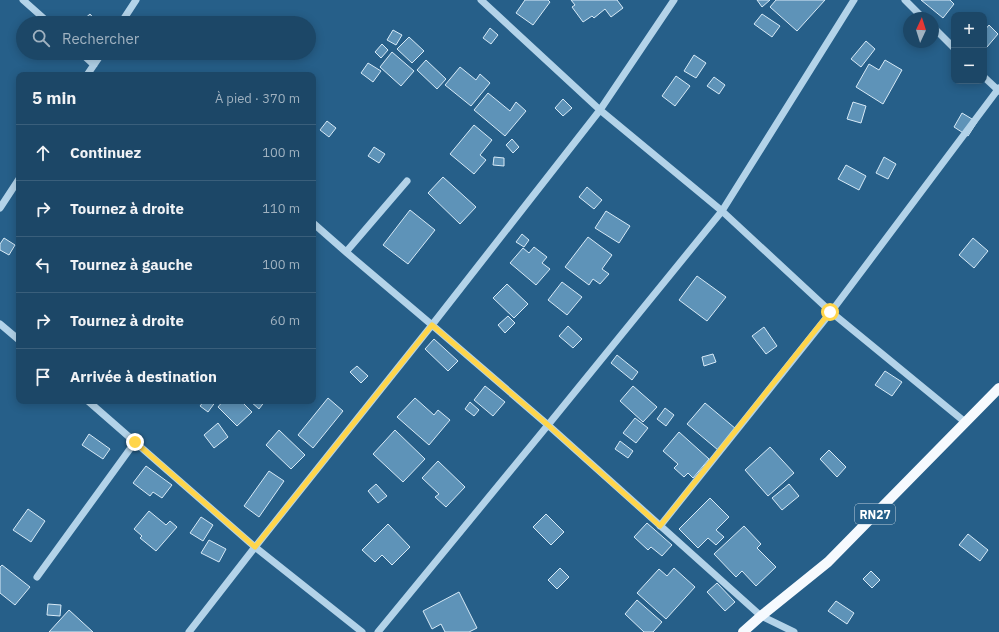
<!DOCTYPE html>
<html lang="fr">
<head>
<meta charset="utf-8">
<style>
  body { margin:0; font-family:"IBM Plex Sans",sans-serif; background:#295170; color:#f1f3f6 }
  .controls { position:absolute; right:12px; top:12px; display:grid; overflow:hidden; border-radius:8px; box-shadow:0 2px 10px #0003 }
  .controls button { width:36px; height:36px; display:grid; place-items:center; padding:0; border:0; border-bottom:1px solid #3a5f7b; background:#1c4767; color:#f1f3f6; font:20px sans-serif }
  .compass { position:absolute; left:903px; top:12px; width:36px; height:36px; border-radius:50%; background:#1c4767; box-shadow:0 2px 10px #0003; rotate:4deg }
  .stop { position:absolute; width:12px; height:12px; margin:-9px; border:3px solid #ffd54a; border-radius:50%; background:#fff }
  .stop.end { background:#ffd54a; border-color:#fff; box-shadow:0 1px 4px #0008 }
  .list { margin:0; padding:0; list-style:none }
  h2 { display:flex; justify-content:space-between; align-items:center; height:52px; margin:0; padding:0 16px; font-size:17px }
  h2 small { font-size:13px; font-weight:400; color:#a0b2c0 }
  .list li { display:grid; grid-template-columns:26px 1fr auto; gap:12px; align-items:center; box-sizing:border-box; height:56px; padding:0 16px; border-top:1px solid #3a5f7b }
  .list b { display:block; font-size:15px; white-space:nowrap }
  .list em { font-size:13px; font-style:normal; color:#a0b2c0 }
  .icon { flex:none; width:22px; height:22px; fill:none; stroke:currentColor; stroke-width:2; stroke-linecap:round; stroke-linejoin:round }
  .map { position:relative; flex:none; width:999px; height:632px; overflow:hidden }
  .search { position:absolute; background:#1c4767; box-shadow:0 2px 10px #0003; left:16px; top:16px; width:300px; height:44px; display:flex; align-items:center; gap:10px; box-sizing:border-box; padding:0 14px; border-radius:22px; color:#a0b2c0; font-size:15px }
  .panel { position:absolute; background:#1c4767; box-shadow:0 2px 10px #0003; left:16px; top:72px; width:300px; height:332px; border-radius:8px }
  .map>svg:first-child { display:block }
  .building { fill:#5e93b8; stroke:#d7eaf7 }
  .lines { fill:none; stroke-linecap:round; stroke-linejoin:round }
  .minor { stroke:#b3d3e9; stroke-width:7 }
  .major { stroke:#f6fafe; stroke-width:10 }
  .route { stroke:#ffd54a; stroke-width:5 }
  .labels { text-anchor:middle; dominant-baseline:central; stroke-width:3; stroke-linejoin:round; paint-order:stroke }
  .shield { fill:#265f89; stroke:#becfdc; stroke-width:1 }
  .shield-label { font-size:12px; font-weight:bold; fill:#fff }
</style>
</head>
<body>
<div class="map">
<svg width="999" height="632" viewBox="0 0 999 632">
  <rect width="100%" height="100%" fill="#265f89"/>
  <path class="building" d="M525,0H548L550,2L533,25L516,13Z
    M571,0H617L623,8L611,17L605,9L594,18L592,16L583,22L572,7L575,5Z
    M757,0H770L762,7Z
    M776,0H825L797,31L770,7Z
    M921,0H950L954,4L943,18Z
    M90,14L98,23H86L83,20Z
    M762,14L780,26L772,37L754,24Z
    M989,25L998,34L987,47L984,44V31Z
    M490,28L498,35L491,44L483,38Z
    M393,30L402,35L396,45L387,40Z
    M409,37L424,51L412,63L397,49Z
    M866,41L875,49L861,67L851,59Z
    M382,44L388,50L381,58L375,52Z
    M392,52L414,71L401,86L380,67Z
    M694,55L706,63L696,78L684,71Z
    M426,60L446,79L437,89L417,70Z
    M885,60L902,70L883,104L856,87L869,64L879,70Z
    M368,63L381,71L373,82L361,73Z
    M460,67L476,80L480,74L490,83L471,106L445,85Z
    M676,76L690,86L675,106L662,96Z
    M714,77L725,85L719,94L707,86Z
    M488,93L510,111L516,102L526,111L505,136L474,110Z
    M563,99L572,108L563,116L555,108Z
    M853,102L866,106L861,123L847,119Z
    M962,113L977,122L968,136L954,127Z
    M327,121L336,128L329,137L320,130Z
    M474,125L492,140L480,155L486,160L474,174L450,154Z
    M512,139L519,147L513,153L506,145Z
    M374,147L385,154L379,163L368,156Z
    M494,157L504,158V166L493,165Z
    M884,157L896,164L888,179L876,173Z
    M846,165L866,176L859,190L838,179Z
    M443,177L476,207L460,224L428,193Z
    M587,187L602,200L594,209L579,197Z
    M410,210L435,230L408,264L383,245Z
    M606,211L630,226L619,243L595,228Z
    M522,234L529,240L524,247L516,242Z
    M588,237L612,255L602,269L609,274L600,284L593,279L589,285L565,267Z
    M4,238L15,245L9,255L0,250V244Z
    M973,238L988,251L974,268L959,255Z
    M534,247L547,257L542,263L550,269L536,285L510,263L523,248L529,253Z
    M697,276L726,297L707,321L679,300Z
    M562,282L582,297L567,315L548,300Z
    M507,284L528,304L514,318L493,298Z
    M508,316L515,323L505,333L498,325Z
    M568,326L582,339L573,348L559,336Z
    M764,327L777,346L766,354L752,336Z
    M434,339L458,361L448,371L425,349Z
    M713,354L716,362L704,366L702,357Z
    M617,355L638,372L632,380L611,363Z
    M357,366L368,376L361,383L350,372Z
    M885,371L902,382L892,396L875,385Z
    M485,386L505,402L493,416L474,400Z
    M633,386L657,407L643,422L620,401Z
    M328,398L343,411L313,448L298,435Z
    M415,398L434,415L438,410L450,420L429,445L397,417Z
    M204,401H216L208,412L200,406Z
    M223,401H241L252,412L237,426L218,407Z
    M250,401H265L259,409Z
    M470,402L479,410L474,416L465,409Z
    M705,403L736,429L718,450L687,424Z
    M665,408L674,415L666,426L657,419Z
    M635,418L648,428L636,443L623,433Z
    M218,423L228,437L214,448L204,435Z
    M279,430L305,455L291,469L266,445Z
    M395,430L425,459L403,482L373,454Z
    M679,432L709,459L693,478L688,473L684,477L674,468L678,464L663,451Z
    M89,434L110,449L103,459L82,445Z
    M620,441L633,451L628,458L615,449Z
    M770,447L794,473L768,496L745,470Z
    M829,450L846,467L837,477L820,459Z
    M438,461L465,487L446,507L435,497L439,494L422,478Z
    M146,466L172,485L162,498L153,492L150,496L133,483Z
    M269,471L284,481L259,517L244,506Z
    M376,484L387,496L378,503L368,491Z
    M789,484L799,496L782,510L772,498Z
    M710,498L729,517L716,530L724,537L716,545L708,538L698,548L679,529Z
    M28,509L45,521L31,542L13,530Z
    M149,511L166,525L170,521L177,527L156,551L140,538L142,536L134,529Z
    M546,514L564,532L551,545L533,527Z
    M201,517L213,525L203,541L190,533Z
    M647,523L672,545L662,556L651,547L648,550L634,537Z
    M388,524L410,547L392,565L382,555L375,562L362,550Z
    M744,526L761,544L757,548L776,567L756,586L742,571L736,577L714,554Z
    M968,534L988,550L980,561L959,545Z
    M209,540L226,549L219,562L201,553Z
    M2,565L30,587L15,605L0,593V567Z
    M560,568L569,577L557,589L548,580Z
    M674,568L695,587L666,619L637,593L659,569L667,576Z
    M871,571L880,580L872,588L863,579Z
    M717,583L735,602L725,611L707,592Z
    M459,592L477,628L469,632H445L441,624L432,629L423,611Z
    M637,600L662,622L653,632H644L625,614Z
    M836,601L854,613L847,624L828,611Z
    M48,604L61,605L60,616L47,615Z
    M69,610L93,632H49Z"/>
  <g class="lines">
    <path class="minor" d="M23,0L49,23
      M481,0L600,110L722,211L831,312L965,422
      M905,0L923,18
      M121,23L136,0
      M933,27L954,48
      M81,53L94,65
      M87,75L102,53
      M984,77L999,91
      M0,208L19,179
      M313,223L346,252L432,325L548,425L761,616L794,632
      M346,252L407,181
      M0,324L19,340
      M88,401L255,547L362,632
      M660,526L831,312L999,88
      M37,577L135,442
      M189,632L255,547L432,325L600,110L674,0
      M378,632L548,425L722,211L854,0"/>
    <path class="major" d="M743,632L761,616L828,562L999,388"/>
  </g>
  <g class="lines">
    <path class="route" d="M135,442L255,547L432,325L548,425L660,526L830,312"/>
  </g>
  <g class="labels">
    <rect class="shield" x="855" y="504" width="40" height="20" rx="3"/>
    <g class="shield-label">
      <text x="875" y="514">RN27</text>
    </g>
  </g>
</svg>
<div class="controls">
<button>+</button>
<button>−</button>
</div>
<svg class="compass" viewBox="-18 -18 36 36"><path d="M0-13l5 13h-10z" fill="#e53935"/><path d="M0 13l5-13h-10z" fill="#a0b2c0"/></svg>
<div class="stop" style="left:830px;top:312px"></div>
<div class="stop end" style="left:135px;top:442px"></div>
<div class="search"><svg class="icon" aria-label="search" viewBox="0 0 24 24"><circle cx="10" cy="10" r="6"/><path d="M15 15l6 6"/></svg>Rechercher</div>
<section class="panel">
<h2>5 min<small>À pied · 370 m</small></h2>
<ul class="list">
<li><svg class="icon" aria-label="ahead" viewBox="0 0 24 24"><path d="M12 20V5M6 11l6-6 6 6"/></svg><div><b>Continuez</b></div><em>100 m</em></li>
<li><svg class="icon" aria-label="right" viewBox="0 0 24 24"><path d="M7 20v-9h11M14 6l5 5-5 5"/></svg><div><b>Tournez à droite</b></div><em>110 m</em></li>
<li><svg class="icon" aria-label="left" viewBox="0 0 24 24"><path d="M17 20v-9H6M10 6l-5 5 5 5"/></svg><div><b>Tournez à gauche</b></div><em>100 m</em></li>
<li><svg class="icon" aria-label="right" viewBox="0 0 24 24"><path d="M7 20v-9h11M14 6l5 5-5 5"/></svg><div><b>Tournez à droite</b></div><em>60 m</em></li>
<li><svg class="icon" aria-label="arrive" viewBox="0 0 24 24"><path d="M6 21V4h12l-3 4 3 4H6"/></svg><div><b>Arrivée à destination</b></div></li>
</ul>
</section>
</div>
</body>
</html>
